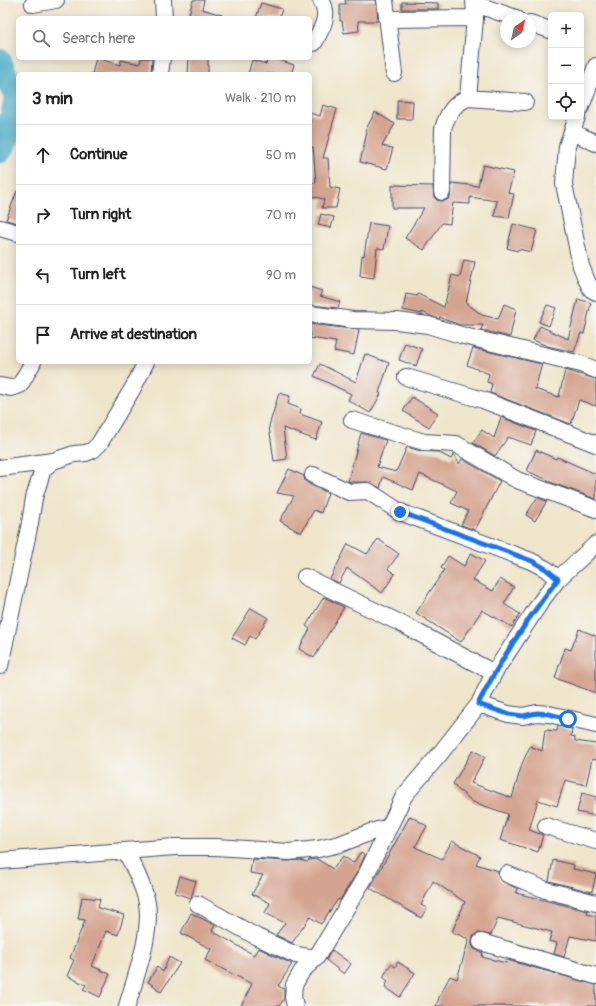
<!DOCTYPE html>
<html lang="en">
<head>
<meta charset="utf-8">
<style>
  body { margin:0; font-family:Pangolin,sans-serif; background:#f2f2f2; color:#222 }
  .controls { position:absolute; right:12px; top:12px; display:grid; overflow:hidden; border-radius:6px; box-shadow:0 2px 10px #0003 }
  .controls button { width:36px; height:36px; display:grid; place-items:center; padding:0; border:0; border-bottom:1px solid #e0e0e0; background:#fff; color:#222; font:20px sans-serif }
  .compass { position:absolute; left:500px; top:12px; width:36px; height:36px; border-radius:50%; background:#fff; box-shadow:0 2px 10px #0003; rotate:34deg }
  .stop { position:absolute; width:12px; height:12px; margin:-9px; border:3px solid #1a73e8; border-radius:50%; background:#fff }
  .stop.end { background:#1a73e8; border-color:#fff; box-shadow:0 1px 4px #0008 }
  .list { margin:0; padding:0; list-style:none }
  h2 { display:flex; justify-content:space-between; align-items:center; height:52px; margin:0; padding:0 16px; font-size:17px }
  h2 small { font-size:13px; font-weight:400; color:#767676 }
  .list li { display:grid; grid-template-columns:26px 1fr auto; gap:12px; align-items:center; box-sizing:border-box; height:60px; padding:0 16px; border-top:1px solid #e0e0e0 }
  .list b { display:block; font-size:15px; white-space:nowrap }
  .list em { font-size:13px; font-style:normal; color:#767676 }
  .icon { flex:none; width:22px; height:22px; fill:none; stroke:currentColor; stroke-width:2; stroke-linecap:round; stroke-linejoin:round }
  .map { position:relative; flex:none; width:596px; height:1006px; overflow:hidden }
  .search { position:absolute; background:#fff; box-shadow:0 2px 10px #0003; left:16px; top:16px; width:296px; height:44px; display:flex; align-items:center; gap:10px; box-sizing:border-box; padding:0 14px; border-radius:6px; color:#767676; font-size:15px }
  .panel { position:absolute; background:#fff; box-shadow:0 2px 10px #0003; left:16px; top:72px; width:296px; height:292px; border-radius:6px }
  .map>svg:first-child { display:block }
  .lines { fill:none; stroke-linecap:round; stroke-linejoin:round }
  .river { stroke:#46a8c5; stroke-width:24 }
  .building { fill:#d5a491 }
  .minor-casing { stroke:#3b4a6e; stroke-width:18 }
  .minor { stroke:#fff; stroke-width:16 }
  .route { stroke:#1a73e8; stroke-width:5 }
</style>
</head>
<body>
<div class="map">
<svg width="596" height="1006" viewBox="0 0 596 1006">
  <rect width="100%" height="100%" fill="#f6f6f2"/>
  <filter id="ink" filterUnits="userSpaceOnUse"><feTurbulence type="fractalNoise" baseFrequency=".025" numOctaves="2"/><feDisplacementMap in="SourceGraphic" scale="8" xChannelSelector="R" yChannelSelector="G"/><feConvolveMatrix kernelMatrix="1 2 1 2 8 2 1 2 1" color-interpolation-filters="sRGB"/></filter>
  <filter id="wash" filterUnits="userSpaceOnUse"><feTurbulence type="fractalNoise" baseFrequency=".012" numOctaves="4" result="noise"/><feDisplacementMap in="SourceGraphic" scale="16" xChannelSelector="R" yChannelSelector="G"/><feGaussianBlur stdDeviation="0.9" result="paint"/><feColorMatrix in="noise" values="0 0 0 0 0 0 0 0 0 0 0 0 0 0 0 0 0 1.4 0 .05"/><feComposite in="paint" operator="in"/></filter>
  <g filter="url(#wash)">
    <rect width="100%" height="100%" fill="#efe5cb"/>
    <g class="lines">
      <path class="river" d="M0,61L16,98L6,141L0,151"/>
    </g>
    <g id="blocks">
      <path class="building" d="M193,0H204L202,9L222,15V18H188Z
        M345,0H376L378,21H358L359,31L344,33L342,21H340V4H346Z
        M402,2L438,3V9H402Z
        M261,3L282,9L279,18H256Z
        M96,58L120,65L121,60L140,64L141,58H152L151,74H92Z
        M189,58H208V74H188Z
        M268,58H273L294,65L291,74H248L252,60L266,64Z
        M397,100L413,101L412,119H397Z
        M323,105L337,109L323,158H328L330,187L340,189L336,208H322L324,199L310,196V182L316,183L313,147H310V113L320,116Z
        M375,112L395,124L382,146L393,148L387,169L360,162L367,132L365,131Z
        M483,165L514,172L508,193L514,194L509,218L494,216L497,201L470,197V204L453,203L450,224L442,223L424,250L405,238L424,208H392V185L433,186L434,197L437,200L442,201L447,200L450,197L452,183L478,186Z
        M17,191H18V223L6,220Z
        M321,214L334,217L331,228L318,225Z
        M369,223L388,226L384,249L377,248L374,278L360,276L362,255L364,256Z
        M513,224L537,230L531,252L518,249L517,251L507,248Z
        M464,260L475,262L466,303L482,315L498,319L504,304L516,309L510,337L481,330L483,325H461L446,320L440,317L439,319L431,316L422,312V314L403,310L406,294L417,296L418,294L444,307L452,275L460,277Z
        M310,287L322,291L320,296L340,302L338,308L310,305Z
        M578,299L591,303L584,334L581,333L574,352L547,346L533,340L540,326L568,339Z
        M547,305L556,308L549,326L539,322Z
        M310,324L359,330L354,355L334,351L336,342L310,338Z
        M405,343L422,349L416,366L399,360Z
        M473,348L542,364L535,389L559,397L565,370L596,379V406L579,400L571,424L490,393L492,384L487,382L489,374L467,365Z
        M365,354L389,363L379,393L381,394L370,413L348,400L351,394L314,376L320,364L356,382Z
        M279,393L290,396L288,404L301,409L300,414L322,422L316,440L283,428L287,459L274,461L269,426Z
        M412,397L438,413L429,427L403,411Z
        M501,417L536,431L531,445L508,437L495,456L473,443L482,430L494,438Z
        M361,433L386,440L377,467L396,472L407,447L421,451L438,452L451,459L454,454L459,464L462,459L500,481L475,530L461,525L468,511L451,503L457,491L420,474L413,490L383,477L380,488L368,482H351L348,481Z
        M536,450L556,459L557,457L596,474V499L547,481L548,480L527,471Z
        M289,469L304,476L305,481L309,484L328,493L321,513L314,510L301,533L280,521L294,496L277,493Z
        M537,498L547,501L535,521L526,515Z
        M378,539L399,554L388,569L395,574L382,593L347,568L339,583L330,579L348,544L367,554Z
        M471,553L485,561L473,580L493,591L500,579L514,587L504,604L520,614L512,627L482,610L461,642L416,613L444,570L441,568L448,556L464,566Z
        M324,597L344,607L314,658L299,649L310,629L306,626Z
        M251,608L268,618L255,639L250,636L245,645L232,638Z
        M579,629L596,636V693L555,678L565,648L571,650Z
        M558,726L572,729L571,736L575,737V741L596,744V760L592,759L586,785L565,780L557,806L538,800L529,830L543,835L538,852L500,840L508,814L473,802L455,787L456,786L453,784L473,750L485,757L471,783L512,798L522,764L530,746L542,751L545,730L557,731Z
        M582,793L596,797V816L577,812Z
        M410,816L427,826L415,847L442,859L452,841L480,856L476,864L498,871V876L500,880L518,889L516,893L588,911L587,914L596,916V941L570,936L564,957L554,954L557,943L549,941L552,932L498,918L491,935L478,933L474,935L472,940V944L474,949L483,953L482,957L506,963L507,960L596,985V1006H436L440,995L450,976L457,979L469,939L452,932L465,902L433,881L421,905L427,908L421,918L370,888Z
        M361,852L365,855L357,872L340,900L338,899L321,924L310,917L292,943L276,935L285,923L265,913L270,903L252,894L263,875L250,873L252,859L288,861L300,860L307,862L309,860L317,859L333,869L343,856L353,863Z
        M553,860L574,865L573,869L596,874L592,892L549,881Z
        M180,876L196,881L191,898L175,893Z
        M82,897L100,899L98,908L124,915L118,935L106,931L92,966L110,974L100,997L83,989L86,985L67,976L74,960L70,958L85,920L78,919Z
        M191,913L215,925L212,931L254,955L258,948L292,964L278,986L284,989V999L279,1006H241L252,984L205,960L211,949L181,933Z
        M332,950L351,964L344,974L326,960Z
        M169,957L180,963L161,992L157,990V988L148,982L157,967L163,972Z
        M398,962L415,973L400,997L385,987L388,981L383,977L391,964L395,967Z"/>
    </g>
  </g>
  <g filter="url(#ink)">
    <use href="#blocks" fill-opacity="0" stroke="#3b4a6e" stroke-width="1"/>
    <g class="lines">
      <defs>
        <path id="minor" d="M163,0L164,18
          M385,0L394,73
          M33,4L56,0
          M475,4L516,18
          M387,19L475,18
          M530,23L550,30
          M314,43C321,29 331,16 321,0
          M160,74L162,58
          M468,98L475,18L474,0
          M581,107L596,66
          M577,117L567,146L564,184L581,266L587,281L591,289L596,292
          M572,132L596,143
          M442,192L443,129C447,114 454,103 468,98L525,102
          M0,228L18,233
          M310,314L353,320L397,321L428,325L464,336L581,364L596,370
          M406,377L483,400L596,444
          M0,386L11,388L20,385L33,362
          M352,420L424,442L456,444L517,480L596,509
          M0,468L53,461
          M313,475L349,492L368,491L400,512L531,561L546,569L558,579
          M305,577L400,623L494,673
          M0,666L30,523L34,498L43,469L53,461L74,454L86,453L93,450L99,444L133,388L146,362
          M479,704L508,714L523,716L537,713L549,714L596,725
          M546,826L596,841
          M126,851C133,867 144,885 147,903C152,934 136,975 127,1006
          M0,861L174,847H216L289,852L318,849L340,844L371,832L389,827
          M507,874L546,890L596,903
          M198,904L257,937L296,955L316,958
          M481,942L596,976
          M295,1006L293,997L294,985L302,971L316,958L365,877L404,796L439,755L479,704L494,673L542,600L558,579L596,544"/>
      </defs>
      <use href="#minor" class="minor-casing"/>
      <use href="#minor" class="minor"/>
    </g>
  </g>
  <g class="lines" filter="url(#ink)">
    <path class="route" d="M400,512L532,561L546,569L558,579C528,618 501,659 478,704L508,714L523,716L537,713L549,714L568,719"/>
  </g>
</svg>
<div class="controls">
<button>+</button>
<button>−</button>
<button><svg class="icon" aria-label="locate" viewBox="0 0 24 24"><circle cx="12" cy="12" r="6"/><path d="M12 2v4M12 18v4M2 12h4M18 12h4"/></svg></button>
</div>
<svg class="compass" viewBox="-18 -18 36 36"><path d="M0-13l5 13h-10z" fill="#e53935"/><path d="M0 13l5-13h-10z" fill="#767676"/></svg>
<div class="stop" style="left:568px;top:719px"></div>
<div class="stop end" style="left:400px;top:512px"></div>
<div class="search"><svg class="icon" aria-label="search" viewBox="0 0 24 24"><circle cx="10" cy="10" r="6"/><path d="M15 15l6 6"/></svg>Search here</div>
<section class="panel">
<h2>3 min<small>Walk · 210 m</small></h2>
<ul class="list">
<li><svg class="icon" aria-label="ahead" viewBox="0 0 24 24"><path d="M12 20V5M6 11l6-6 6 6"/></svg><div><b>Continue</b></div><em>50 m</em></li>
<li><svg class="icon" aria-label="right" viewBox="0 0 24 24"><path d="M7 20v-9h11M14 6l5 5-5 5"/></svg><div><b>Turn right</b></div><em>70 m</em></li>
<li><svg class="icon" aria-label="left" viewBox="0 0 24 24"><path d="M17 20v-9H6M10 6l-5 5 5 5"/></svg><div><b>Turn left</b></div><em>90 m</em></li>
<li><svg class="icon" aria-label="arrive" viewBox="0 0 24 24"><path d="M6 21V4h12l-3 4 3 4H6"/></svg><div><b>Arrive at destination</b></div></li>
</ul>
</section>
</div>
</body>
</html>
